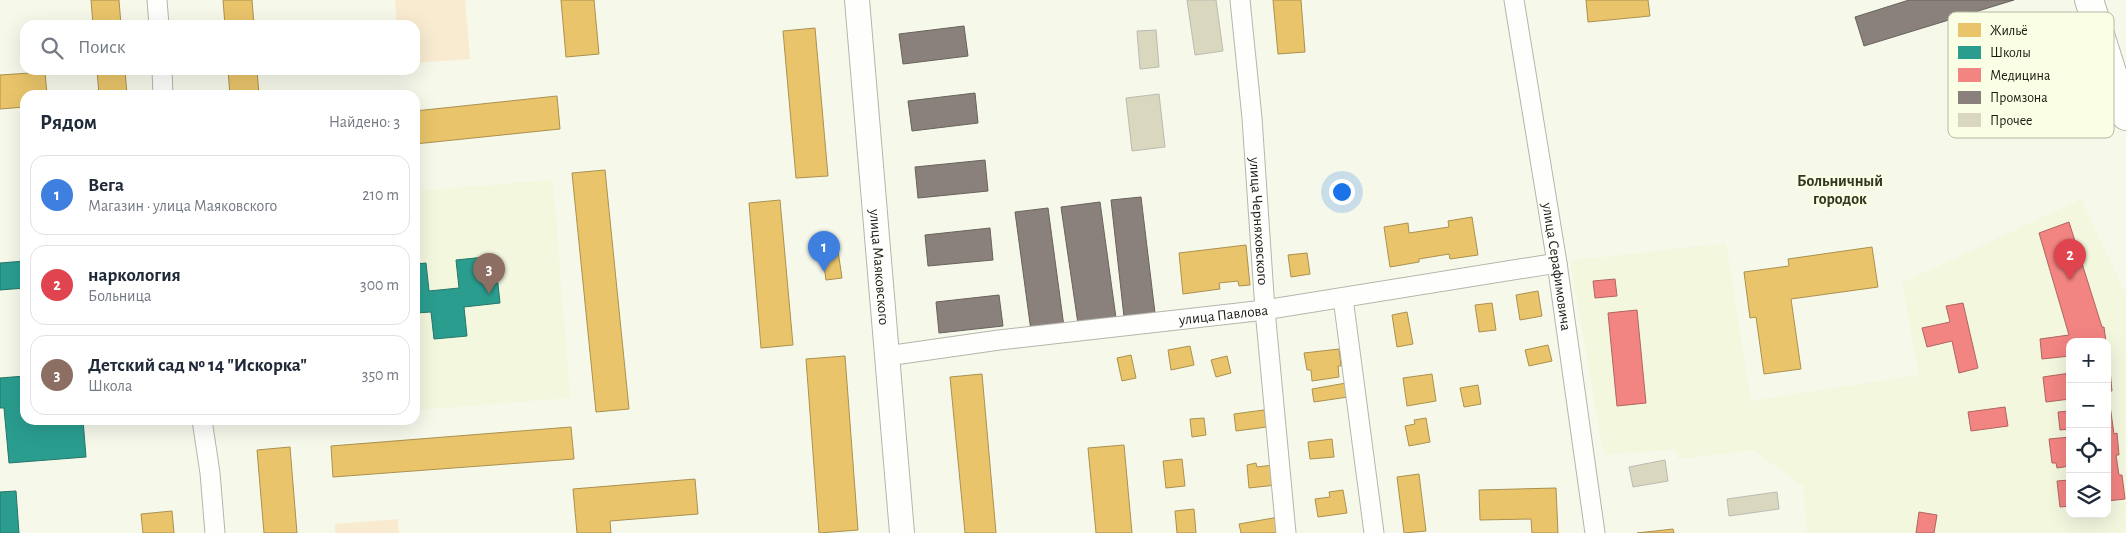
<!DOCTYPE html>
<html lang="ru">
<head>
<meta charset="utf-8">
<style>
  body { margin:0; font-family:"Alegreya Sans",sans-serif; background:#f6f6f7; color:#1f2937 }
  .controls { position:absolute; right:15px; bottom:15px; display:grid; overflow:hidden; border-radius:10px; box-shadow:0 5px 20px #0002 }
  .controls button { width:45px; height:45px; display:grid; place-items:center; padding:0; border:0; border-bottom:1px solid #e0e1e3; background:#fff; color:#1f2937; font:25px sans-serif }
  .you { position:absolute; left:1341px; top:191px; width:18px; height:18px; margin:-12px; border:4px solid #fff; border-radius:50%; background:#1a73e8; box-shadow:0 0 0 8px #1a73e833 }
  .badge { display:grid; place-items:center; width:32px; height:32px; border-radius:50%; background:#66685d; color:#fff; font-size:16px; font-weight:700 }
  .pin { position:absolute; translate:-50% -41px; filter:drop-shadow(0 1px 2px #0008) }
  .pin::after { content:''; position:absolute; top:26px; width:18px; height:15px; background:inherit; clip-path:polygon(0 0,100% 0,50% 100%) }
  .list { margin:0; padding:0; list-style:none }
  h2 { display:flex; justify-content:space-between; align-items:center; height:65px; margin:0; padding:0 20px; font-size:21px }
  h2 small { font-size:16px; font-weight:400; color:#747a83 }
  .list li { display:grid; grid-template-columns:32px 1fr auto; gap:15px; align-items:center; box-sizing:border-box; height:80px; margin:0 10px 10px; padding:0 10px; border:1px solid #e0e1e3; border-radius:15px }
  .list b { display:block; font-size:19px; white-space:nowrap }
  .list p { margin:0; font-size:16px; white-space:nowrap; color:#747a83 }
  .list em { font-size:16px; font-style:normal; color:#747a83 }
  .icon { flex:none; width:28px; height:28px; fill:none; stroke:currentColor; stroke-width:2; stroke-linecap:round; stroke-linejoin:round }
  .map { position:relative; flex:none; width:2126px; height:533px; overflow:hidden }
  .search { position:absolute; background:#fff; box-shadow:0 5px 20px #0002; left:20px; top:20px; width:400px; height:55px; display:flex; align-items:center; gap:12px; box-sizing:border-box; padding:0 18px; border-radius:15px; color:#747a83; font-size:19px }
  .panel { position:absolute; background:#fff; box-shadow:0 5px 20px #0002; left:20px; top:90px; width:400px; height:335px; border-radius:15px }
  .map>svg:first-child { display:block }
  .built { fill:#f3f7de; fill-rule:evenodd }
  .park { fill:#f9ebd0 }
  .homes { fill:#e9c46a; stroke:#ab914f }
  .schools { fill:#2a9d8f; stroke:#257669 }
  .health { fill:#f28482; stroke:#b16460 }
  .industry { fill:#8a817c; stroke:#68625c }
  .building { fill:#dad7bf; stroke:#bbbbb0 }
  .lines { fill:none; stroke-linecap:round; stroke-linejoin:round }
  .minor-casing { stroke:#b4b6ab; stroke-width:21 }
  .tertiary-casing { stroke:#b4b6ab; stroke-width:26 }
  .primary-casing { stroke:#b4b6ab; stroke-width:30 }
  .minor { stroke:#fefefc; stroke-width:19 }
  .tertiary { stroke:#fefefc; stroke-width:24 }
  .primary { stroke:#fefefc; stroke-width:28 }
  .labels { text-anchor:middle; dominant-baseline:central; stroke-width:5; stroke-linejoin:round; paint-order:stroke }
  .street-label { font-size:15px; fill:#191a11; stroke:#f9fee4 }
  .neighbourhood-label { font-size:16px; font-weight:bold; fill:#343823; stroke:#f9fee4 }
  .key { fill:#f9fee4; stroke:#b6baa5; stroke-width:1 }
  .key-label { font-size:14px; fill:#191a11 }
</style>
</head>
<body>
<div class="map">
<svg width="2126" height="533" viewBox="0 0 2126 533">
  <rect width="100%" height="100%" fill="#f6f8ea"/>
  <path class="built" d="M553,180L570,398L415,410V191Z
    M2081,199L2126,295V533H1807L1803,486L1753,450L1678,459L1676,449L1604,455L1570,261L1726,243L1751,401L1919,375L1902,283ZM2070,342H2107V514H2070Z"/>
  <path class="park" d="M395,0H465L470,59L415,63V25H397Z
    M398,519L399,533H335V524Z"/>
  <path class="homes" d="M91,0H119L121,25H93Z
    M223,0H252L254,25H225Z
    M561,0H594L599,54L566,57Z
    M1273,0H1301L1305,52L1278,54Z
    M1586,0H1648L1650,16L1588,22Z
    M815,28L828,176L796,178L783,31Z
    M97,70H125L127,95H99Z
    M228,70H257L259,95H230Z
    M45,72L47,95H25V107L0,109V75Z
    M557,96L560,129L415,144V111Z
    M605,170L629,409L596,412L572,173Z
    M780,200L793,345L761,348L749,203Z
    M1472,217L1478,255L1450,259L1449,254L1419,259V262L1390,267L1384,227L1408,223L1409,233L1449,227L1448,221Z
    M837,244L842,278L826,280L821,246Z
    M1246,245L1250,285L1239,286L1238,281L1219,283L1220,289L1183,294L1179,253Z
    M1872,247L1878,287L1791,299L1801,369L1764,374L1756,317L1750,318L1744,272L1789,266L1788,259Z
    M1307,253L1310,274L1291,277L1288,255Z
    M1538,291L1542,316L1520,320L1516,295Z
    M1492,303L1496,330L1479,332L1475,305Z
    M1407,312L1413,344L1397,347L1392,315Z
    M1548,345L1552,361L1529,366L1525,350Z
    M1190,346L1194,365L1171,370L1168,350Z
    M1339,349L1341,366H1338L1339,377L1312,381L1311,370H1307L1304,353Z
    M1131,355L1136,378L1122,381L1117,358Z
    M845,356L858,530L819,533L806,359Z
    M1227,356L1231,373L1216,377L1211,360Z
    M982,374L996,533H965L950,377Z
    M1432,374L1436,401L1407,406L1403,378Z
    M1346,383L1348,397L1314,402L1312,389Z
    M1478,385L1481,404L1464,407L1460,388Z
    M1264,410L1267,427L1236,431L1234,414Z
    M1204,418L1206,435L1192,437L1190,419Z
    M1426,418L1430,442L1409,446L1405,426L1415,424L1414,420Z
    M571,427L574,459L333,477L331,446Z
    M1332,439L1334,457L1310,459L1308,442Z
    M1124,445L1132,533H1096L1088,448Z
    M290,447L297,533H264L257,450Z
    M1182,459L1185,486L1166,488L1163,461Z
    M1256,463L1257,467L1273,465L1276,485L1249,488L1247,465Z
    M1419,474L1426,531L1404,533L1397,477Z
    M695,479L698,514L610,521L611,533H577L573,489Z
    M1556,488L1558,533H1532L1531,519L1480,520L1479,490Z
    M1343,490L1347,513L1318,517L1315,499L1330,497L1329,492Z
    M1194,509L1196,533H1177L1175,511Z
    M172,511L174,533H143L141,514Z
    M1279,517L1281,533H1241L1239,524Z
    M1673,529L1674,533H1637Z"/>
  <path class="schools" d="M495,256L500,303L464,307L467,336L434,339L431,312L415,313V264L426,263L429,291L459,288L456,260Z
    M25,261V288L0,290V263Z
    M25,376V420H83L86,457L9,463L4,408H0V378Z
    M16,491L19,533H0V492Z"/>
  <path class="health" d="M2069,222L2102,327H2104L2106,342H2070V356L2042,359L2040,339L2069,335L2039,233Z
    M1615,279L1617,296L1595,298L1593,281Z
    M1963,303L1978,368L1959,373L1952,341L1927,347L1922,328L1950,322L1946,306Z
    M1637,310L1646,403L1617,406L1608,313Z
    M2107,370H2110L2112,391H2108L2114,434L2117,433L2119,455H2116L2119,475H2122L2125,499L2107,501Z
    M2070,373V399L2046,402L2043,377Z
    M2005,407L2008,426L1971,431L1968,412Z
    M2070,411V429L2060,430L2058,412Z
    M2070,437V466L2057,468L2056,463H2052L2049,439Z
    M2070,480V506L2060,507L2057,481Z
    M1919,512L1937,515L1934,533H1916Z"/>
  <path class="industry" d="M1909,0H2014L1864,46L1855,17Z
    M964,26L968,56L903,64L899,34Z
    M975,93L978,123L912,131L908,101Z
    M985,160L988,191L918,198L915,167Z
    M1141,197L1155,313L1124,317L1111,200Z
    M1100,202L1116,318L1078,324L1061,207Z
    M1048,208L1064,327L1031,331L1015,212Z
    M990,228L993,260L928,266L925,235Z
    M999,295L1003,326L939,333L936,302Z"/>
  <path class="building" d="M1187,0H1216L1223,51L1195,55Z
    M1156,30L1159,67L1140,69L1137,31Z
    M1159,94L1165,147L1132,151L1126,98Z
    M1665,460L1668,481L1633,487L1629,467Z
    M1777,492L1779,509L1729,516L1727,499Z"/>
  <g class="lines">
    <defs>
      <g id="minor">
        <path d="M157,0L159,25"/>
        <path id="s1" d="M1240,0L1252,118L1265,310L1286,533"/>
        <path id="s2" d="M1514,0L1557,263L1595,533"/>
        <path d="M162,70L163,95"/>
        <path d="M1343,298L1374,533"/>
        <path id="s3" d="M887,356L999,340L1265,310L1557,263"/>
        <path d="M202,420L210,473L215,533"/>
      </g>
      <g id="tertiary">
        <path id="s4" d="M857,0L902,533"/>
      </g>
      <path id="primary" d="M2089,0L2126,116"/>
    </defs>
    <use href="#minor" class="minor-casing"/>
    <use href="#tertiary" class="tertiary-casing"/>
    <use href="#primary" class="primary-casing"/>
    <use href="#minor" class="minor"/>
    <use href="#tertiary" class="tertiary"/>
    <use href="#primary" class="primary"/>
  </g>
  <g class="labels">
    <g class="street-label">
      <text stroke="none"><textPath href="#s1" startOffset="222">улица Черняховского</textPath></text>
      <text stroke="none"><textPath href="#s2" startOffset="270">улица Серафимовича</textPath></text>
      <text stroke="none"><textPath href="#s4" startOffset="268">улица Маяковского</textPath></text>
      <text stroke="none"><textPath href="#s3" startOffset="339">улица Павлова</textPath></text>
    </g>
    <g class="neighbourhood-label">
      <text x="1840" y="181">Больничный<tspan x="1840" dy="18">городок</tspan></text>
    </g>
  </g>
  <rect x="1948" y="12" width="166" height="126" rx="8" class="key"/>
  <rect x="1958" y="23" width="23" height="14" fill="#e9c46a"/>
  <rect x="1958" y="46" width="23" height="13" fill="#2a9d8f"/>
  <rect x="1958" y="68" width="23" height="14" fill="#f28482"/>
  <rect x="1958" y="91" width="23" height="13" fill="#8a817c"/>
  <rect x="1958" y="113" width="23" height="14" fill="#dad7bf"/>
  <g class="key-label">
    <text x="1990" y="35">Жильё</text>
    <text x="1990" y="57">Школы</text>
    <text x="1990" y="80">Медицина</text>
    <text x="1990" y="102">Промзона</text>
    <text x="1990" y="125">Прочее</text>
  </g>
</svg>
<div class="controls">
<button>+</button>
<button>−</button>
<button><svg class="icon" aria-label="locate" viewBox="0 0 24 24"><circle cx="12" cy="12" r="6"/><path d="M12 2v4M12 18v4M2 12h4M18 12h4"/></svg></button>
<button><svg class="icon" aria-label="layers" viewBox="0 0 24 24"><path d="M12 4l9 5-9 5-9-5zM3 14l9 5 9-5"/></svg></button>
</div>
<div class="you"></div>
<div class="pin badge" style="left:824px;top:272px;background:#3f7fe0">1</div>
<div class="pin badge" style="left:2070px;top:280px;background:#e0444e">2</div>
<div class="pin badge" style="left:489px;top:294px;background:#8d6e63">3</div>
<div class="search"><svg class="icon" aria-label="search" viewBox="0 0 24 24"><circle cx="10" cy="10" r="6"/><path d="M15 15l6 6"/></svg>Поиск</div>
<section class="panel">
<h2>Рядом<small>Найдено: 3</small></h2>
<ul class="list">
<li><span class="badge" style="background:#3f7fe0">1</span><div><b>Вега</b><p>Магазин · улица Маяковского</p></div><em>210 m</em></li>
<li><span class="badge" style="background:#e0444e">2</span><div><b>наркология</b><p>Больница</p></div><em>300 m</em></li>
<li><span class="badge" style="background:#8d6e63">3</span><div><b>Детский сад № 14 &quot;Искорка&quot;</b><p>Школа</p></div><em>350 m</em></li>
</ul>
</section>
</div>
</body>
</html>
